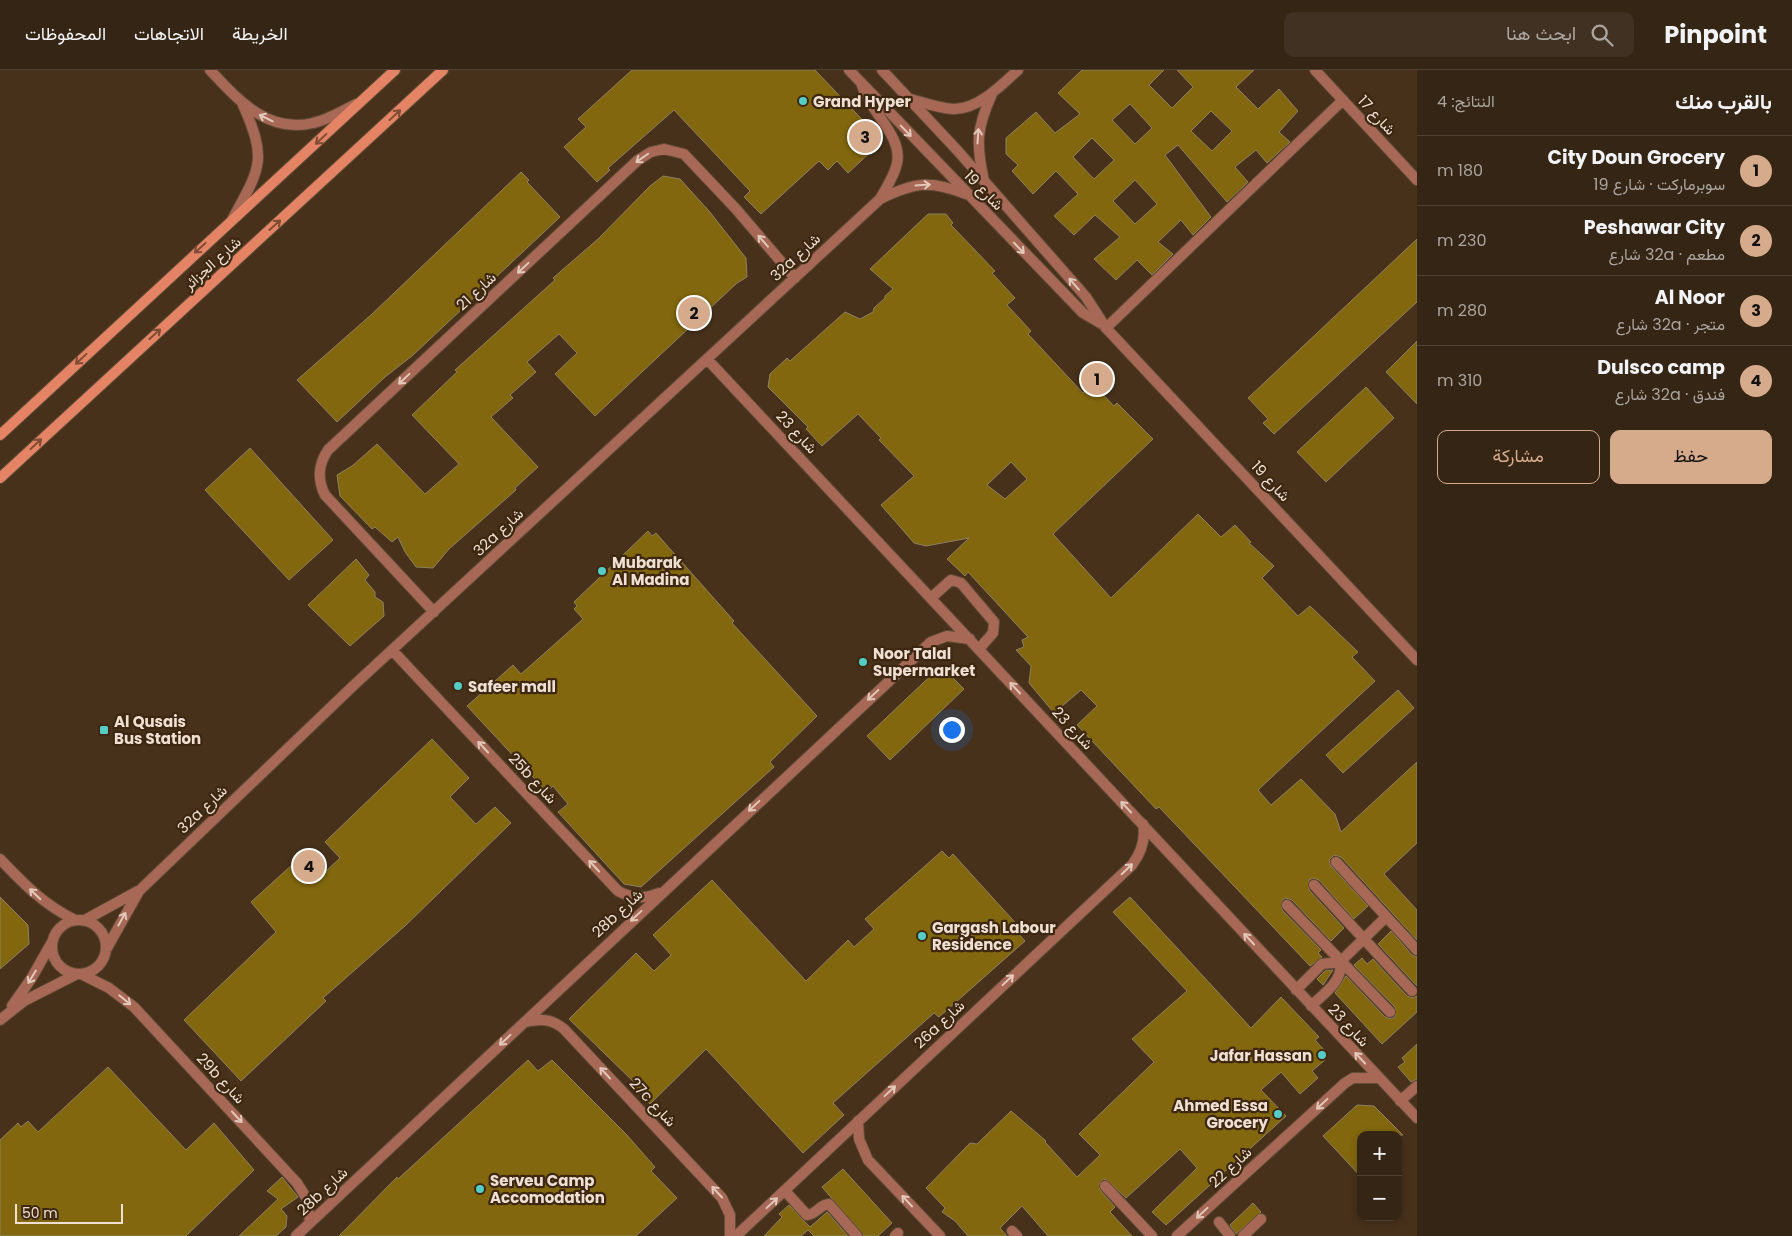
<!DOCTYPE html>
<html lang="ar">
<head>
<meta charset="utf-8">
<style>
  body { margin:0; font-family:Poppins,Vazirmatn,sans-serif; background:#403122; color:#f1f3f6; direction:rtl }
  .controls { position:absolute; right:15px; bottom:15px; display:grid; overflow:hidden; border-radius:10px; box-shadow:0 2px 8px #0003 }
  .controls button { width:45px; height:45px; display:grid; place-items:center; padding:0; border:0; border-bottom:1px solid #4f4234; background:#352514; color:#f1f3f6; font:25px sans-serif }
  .scale { position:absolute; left:15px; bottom:12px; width:108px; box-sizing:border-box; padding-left:5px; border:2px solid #efe0d3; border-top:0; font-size:14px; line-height:18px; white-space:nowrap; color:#efe0d3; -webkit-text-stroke:4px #3d2711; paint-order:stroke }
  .you { position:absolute; left:951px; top:659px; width:18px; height:18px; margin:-12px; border:4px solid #fff; border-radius:50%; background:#1a73e8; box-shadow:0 0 0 8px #1a73e833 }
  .badge { display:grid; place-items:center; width:32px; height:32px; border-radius:50%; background:#d6ab8b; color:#111; font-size:16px; font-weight:700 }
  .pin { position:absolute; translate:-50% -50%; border:2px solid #fff; box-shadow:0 1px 5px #0006 }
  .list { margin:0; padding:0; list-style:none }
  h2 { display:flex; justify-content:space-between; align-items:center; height:65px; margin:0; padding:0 20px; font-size:21px }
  h2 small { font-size:16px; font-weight:400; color:#aaa5a0 }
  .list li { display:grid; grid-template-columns:32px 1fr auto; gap:15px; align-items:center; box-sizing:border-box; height:70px; padding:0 20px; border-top:1px solid #4f4234 }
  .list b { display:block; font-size:19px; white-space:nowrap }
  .list p { margin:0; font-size:16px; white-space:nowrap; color:#aaa5a0 }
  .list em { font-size:16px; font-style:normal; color:#aaa5a0 }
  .actions { display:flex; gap:10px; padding:15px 20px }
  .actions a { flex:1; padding:11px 0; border:1px solid #d6ab8b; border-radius:10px; text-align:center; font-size:18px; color:#d6ab8b }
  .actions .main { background:#d6ab8b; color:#111 }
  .icon { flex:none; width:28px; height:28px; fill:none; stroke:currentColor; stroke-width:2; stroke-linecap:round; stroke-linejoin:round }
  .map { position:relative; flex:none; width:1417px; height:1166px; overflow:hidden; direction:ltr }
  header { display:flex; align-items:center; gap:30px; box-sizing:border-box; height:70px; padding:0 25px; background:#352514; border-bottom:1px solid #4f4234 }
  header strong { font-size:24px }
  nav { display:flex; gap:28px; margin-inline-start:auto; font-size:18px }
  .search { width:350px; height:45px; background:#403122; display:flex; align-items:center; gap:12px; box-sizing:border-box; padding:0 18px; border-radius:10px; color:#aaa5a0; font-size:19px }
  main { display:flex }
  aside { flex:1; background:#352514 }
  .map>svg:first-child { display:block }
  .building { fill:#82670e; stroke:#8d8061; fill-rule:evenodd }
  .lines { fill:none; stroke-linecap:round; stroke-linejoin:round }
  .minor-casing { stroke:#624d38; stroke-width:12 }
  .tertiary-casing { stroke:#624d38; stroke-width:12 }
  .secondary-casing { stroke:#624d38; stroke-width:12 }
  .minor { stroke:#a76956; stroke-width:10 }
  .tertiary { stroke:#a76956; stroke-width:10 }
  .secondary { stroke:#e58465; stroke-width:10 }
  .oneway { stroke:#804c33 }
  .oneway2 { stroke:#e1c8ba }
  .poi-dot { fill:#54cdc7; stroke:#3d2711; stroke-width:2 }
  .labels { text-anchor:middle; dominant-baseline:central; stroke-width:4.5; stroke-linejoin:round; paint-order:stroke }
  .poi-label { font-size:15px; font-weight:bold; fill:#efe0d3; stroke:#3d2711; text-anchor:start }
  .street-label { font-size:15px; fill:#efe0d3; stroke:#3d2711 }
</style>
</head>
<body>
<header>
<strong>Pinpoint</strong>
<div class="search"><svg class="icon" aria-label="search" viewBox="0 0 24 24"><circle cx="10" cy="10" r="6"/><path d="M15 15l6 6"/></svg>ابحث هنا</div>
<nav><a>الخريطة</a><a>الاتجاهات</a><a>المحفوظات</a></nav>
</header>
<main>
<aside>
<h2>بالقرب منك<small>النتائج: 4</small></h2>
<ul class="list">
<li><span class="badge">1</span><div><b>City Doun Grocery</b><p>سوبرماركت · شارع 19</p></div><em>180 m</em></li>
<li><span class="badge">2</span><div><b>Peshawar City</b><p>مطعم · 32a شارع</p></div><em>230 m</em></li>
<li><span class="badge">3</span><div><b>Al Noor</b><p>متجر · 32a شارع</p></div><em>280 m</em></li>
<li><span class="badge">4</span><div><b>Dulsco camp</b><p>فندق · 32a شارع</p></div><em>310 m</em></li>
</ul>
<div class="actions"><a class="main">حفظ</a><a>مشاركة</a></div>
</aside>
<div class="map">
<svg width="1417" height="1166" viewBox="0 0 1417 1166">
  <rect width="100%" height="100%" fill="#47311b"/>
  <path class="building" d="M632,0H815L874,62V79L848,103L837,91L828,100L819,91L761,144L744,127L750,121L674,40L608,98L610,100L597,112L564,77L586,57L578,49Z
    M1082,0H1164L1149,15L1172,38L1193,17L1177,0H1254L1236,17L1258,39L1279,19L1298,41L1279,62L1290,72L1267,93L1256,80L1235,97L1248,112L1227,132L1178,75L1165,85L1211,147L1193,165L1181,150L1158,172L1173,184L1152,205L1137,190L1116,210L1094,189L1120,167L1095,145L1074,165L1054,146L1078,124L1056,101L1033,124L1012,101L1018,95L1006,84V68L1036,42L1055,63L1080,44L1058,23ZM1130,34L1152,58L1135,74L1112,50ZM1211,41L1232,61L1212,81L1191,61ZM1092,68L1114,90L1094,109L1073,87ZM1135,110L1157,134L1135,154L1113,131Z
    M521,102L529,110L527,112L560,147L412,286L385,307L337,352L297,310L372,244Z
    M663,106L680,109L709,141L746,188L747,207L737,213L595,346L555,304L577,283L559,264L527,292L536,302L510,325L513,328L491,347L538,397L515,418L516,420L449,479L433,498L416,497L405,482L398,467L392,472L375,457L372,459L340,426L337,405L352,396L377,374L425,424L459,394L412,345L457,302L455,300L555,210L553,208L598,169L650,116Z
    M928,144H946L953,153L951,155L995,201L992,203L1015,228L1007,235L1031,261L1028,264L1083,323L1093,314L1114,336L1117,333L1153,369L1053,464L1111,528L1198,444L1221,467L1235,455L1251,472L1249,473L1274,496L1262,508L1298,546L1310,536L1358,582L1352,587L1375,611L1258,720L1271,735L1301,709L1335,744L1341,762L1417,692V773L1384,804L1417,840V870L1341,787L1334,785L1329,790L1331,796L1368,836L1354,849L1319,810L1313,808L1309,810V820L1344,858L1331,871L1292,830L1286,828L1282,830V840L1321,880L1318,883L1322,887L1310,896L1159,737L1156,739L1077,655L1097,636L1081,620L1054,643L1029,613L1031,596L1016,580L1024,577L1022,570L1028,567L968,502L965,506L947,489L969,468L926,476L914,473L881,435L914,406L879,370L881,368L858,344L822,376L806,359L808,357L768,317L770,304L787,288L790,291L845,242L860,249L873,242L874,238L885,228V226L893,219L870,199ZM1011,392L1027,409L1005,429L987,415Z
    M1417,169V232L1274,364L1263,353L1268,349L1248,328Z
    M1417,271V334L1386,302Z
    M1366,317L1394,348L1326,412L1297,382Z
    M250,378L333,470L289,510L205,420Z
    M648,461L652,466L656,463L734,551L732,553L817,646L770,692L774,697L641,817L624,814L558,742L568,734L553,716L547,722L467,636L513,595L521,604L583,549L574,539L577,536L574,532Z
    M356,489L369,505L365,510L375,522V527L383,532L384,546L350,576L308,535Z
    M941,596L964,619L890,690L867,666Z
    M1398,620L1414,638L1343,703L1326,685Z
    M432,669L469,708L450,727L476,754L495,737L511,753L406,855L323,928L326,931L241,1011L184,950L276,862L251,832L304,784L323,804L340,788L325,772Z
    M942,781L949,788L953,784L1021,859L1017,862L1025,871L939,947L934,943L833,1033L844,1045L803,1083L706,979L650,1034L634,1018L637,1015L569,949L636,883L654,901L671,885L653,865L712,810L806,911L848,870L854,877L874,859L865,849Z
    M0,827L28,855L29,874L0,899Z
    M1130,827L1251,958L1281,927L1319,967L1315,970L1325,981V990L1312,1001L1318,1008L1300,1024L1281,1002L1261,1020L1286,1046L1166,1155L1152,1142L1197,1098L1180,1079L1126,1128L1107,1110L1103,1109L1099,1114L1100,1120L1115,1137L1110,1142L1132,1166H1048L1022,1136L1000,1158L1007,1166H968L955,1151L942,1142L945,1138L926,1118L970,1073L977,1074L1011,1041L1046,1071L1045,1072L1077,1107L1100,1085L1079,1064L1154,992L1132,969L1187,921L1113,842Z
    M1391,861L1412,885L1417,887V916L1378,874Z
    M1362,888L1367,894L1373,889L1407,926L1413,928L1417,926V942L1382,974L1335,923L1346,906L1385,947L1391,949L1395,947V937L1354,895Z
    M1333,900L1323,915L1317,909L1325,901Z
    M1417,974V1009L1411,1012L1398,997L1405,992L1402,988Z
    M528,990L538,1001L552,990L626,1064L655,1097L651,1101L677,1128L636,1166H339L397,1107L398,1109Z
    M108,997L186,1080L214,1053L254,1100L186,1166H0V1070L18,1053L21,1057L28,1051L38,1062Z
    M1357,1035L1374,1036L1403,1065H1361V1107L1323,1066Z
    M843,1099L892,1153L878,1166H864L822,1117Z
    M282,1107L298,1127L281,1139L287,1146L286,1157L276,1166H239L278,1129L267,1121Z
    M1253,1133L1261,1142L1236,1164L1230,1155Z
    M789,1135L810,1157L827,1142L848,1166H814L808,1160L801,1166H764L782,1147L779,1144Z"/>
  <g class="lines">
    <defs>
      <path id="minor" d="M1315,0L1417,110
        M862,15C869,41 903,66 897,93C895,105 886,118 880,129
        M907,28C922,32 937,38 953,39C977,40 1002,15 1018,0
        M984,111C976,74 976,59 992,24
        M1106,258L1343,30
        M707,289L1417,1048
        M931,528L951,510L961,513L994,552L993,563L979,579
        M434,542L325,425C317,409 318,395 328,380L638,90L651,82L664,79L684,84L736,139L795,208
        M392,580L618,821C632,829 645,829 659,823
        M0,789C25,815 43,834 75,850
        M1336,792L1417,880
        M1314,815L1412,921
        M1287,835L1390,942
        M52 877a27 27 0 1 1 54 0a27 27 0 1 1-54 0Z
        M85,850L138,821
        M107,878L139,821L353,616L880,129C915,112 930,110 966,124
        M1340,892L1386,847
        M83,905L109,918L134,937L297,1113L307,1129L310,1153
        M1296,920L1322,894L1340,892
        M12,936L31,909L52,872
        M1311,936C1323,924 1344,911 1340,892
        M0,950L24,931L75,905
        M525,952C540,949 551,948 564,959L722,1128L730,1145V1166
        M1400,1031L1417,1016
        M858,1051L859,1069L868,1090L940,1166
        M1105,1116L1152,1166
        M785,1121L807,1145C816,1145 820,1134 829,1134L857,1166
        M1219,1152L1230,1166
        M1012,1161L1017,1166
        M296,1166L931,572L947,566L970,569
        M736,1166L1132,795C1141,783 1146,770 1143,754
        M895,1166L898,1163
        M1177,1166L1345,1013L1353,1008H1379
        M1243,1166L1261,1149"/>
      <path id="tertiary" d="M210,0C238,30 268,64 313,53C328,50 342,41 356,34
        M849,0L1083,243L1102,254
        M882,0L957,80L1086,227L1106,258L1417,590
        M232,150C260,98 268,91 243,35"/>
      <path id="secondary" d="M0,365L395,0
        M0,408L443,0"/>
    </defs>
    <use href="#minor" class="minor-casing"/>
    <use href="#tertiary" class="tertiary-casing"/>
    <use href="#secondary" class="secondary-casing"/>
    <use href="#minor" class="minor"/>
    <use href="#tertiary" class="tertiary"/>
    <use href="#secondary" class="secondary"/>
  </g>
  <defs><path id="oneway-shaft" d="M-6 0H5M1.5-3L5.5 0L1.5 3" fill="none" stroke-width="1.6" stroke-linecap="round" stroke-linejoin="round" transform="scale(1.25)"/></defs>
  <g class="oneway">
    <use href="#oneway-shaft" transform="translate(395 45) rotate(-43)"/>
    <use href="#oneway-shaft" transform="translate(321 69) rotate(137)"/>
    <use href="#oneway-shaft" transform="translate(275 155) rotate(-42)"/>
    <use href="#oneway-shaft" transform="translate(200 178) rotate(138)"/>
    <use href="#oneway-shaft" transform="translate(155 264) rotate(-42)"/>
    <use href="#oneway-shaft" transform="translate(81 289) rotate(137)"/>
    <use href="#oneway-shaft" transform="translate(36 374) rotate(-43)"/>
  </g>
  <g class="oneway2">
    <use href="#oneway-shaft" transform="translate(266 48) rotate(-154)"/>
    <use href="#oneway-shaft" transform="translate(906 61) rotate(46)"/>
    <use href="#oneway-shaft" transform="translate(978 66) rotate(-86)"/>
    <use href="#oneway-shaft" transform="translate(642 88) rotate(145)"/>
    <use href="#oneway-shaft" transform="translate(923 115) rotate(-4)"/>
    <use href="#oneway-shaft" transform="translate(763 171) rotate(-131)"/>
    <use href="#oneway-shaft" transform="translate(1019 178) rotate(46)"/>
    <use href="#oneway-shaft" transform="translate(523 198) rotate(137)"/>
    <use href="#oneway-shaft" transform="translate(1074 214) rotate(-131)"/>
    <use href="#oneway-shaft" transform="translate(404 309) rotate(137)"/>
    <use href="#oneway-shaft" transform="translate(1015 618) rotate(-133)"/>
    <use href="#oneway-shaft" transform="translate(873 625) rotate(137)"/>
    <use href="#oneway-shaft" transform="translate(483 677) rotate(-133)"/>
    <use href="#oneway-shaft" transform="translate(754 736) rotate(137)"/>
    <use href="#oneway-shaft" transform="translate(1126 737) rotate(-133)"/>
    <use href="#oneway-shaft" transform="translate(594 796) rotate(-133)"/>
    <use href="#oneway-shaft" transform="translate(1127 799) rotate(-44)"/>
    <use href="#oneway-shaft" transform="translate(35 824) rotate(-136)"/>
    <use href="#oneway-shaft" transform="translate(636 846) rotate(137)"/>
    <use href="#oneway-shaft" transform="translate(122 849) rotate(-61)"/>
    <use href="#oneway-shaft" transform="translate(1249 869) rotate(-133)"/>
    <use href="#oneway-shaft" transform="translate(32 907) rotate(121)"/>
    <use href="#oneway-shaft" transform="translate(1008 910) rotate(-43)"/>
    <use href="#oneway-shaft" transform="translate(125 930) rotate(39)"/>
    <use href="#oneway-shaft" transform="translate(505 970) rotate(137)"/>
    <use href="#oneway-shaft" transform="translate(1360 988) rotate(-133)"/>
    <use href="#oneway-shaft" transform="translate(605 1003) rotate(-133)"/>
    <use href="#oneway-shaft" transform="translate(890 1021) rotate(-43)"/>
    <use href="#oneway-shaft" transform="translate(1322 1034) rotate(137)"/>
    <use href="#oneway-shaft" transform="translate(237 1047) rotate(47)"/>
    <use href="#oneway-shaft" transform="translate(717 1122) rotate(-133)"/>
    <use href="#oneway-shaft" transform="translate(907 1131) rotate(-133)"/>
    <use href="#oneway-shaft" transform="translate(772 1133) rotate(-43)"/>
    <use href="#oneway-shaft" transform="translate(1202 1143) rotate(137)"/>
  </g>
  <g class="poi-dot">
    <circle cx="803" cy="31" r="5"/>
    <circle cx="602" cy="501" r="5"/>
    <circle cx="863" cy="592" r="5"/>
    <circle cx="458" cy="616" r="5"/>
    <rect x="99" y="655" width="10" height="10" rx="2.5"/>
    <circle cx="922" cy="866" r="5"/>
    <circle cx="1322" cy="985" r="5"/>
    <circle cx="1278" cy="1044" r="5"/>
    <circle cx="480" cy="1119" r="5"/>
  </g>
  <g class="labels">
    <g class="poi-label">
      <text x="813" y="31">Grand Hyper</text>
      <text x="612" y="492">Mubarak<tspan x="612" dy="17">Al Madina</tspan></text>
      <text x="873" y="583">Noor Talal<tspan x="873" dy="17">Supermarket</tspan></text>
      <text x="468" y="616">Safeer mall</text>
      <text x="114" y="651">Al Qusais<tspan x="114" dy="17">Bus Station</tspan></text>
      <text x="932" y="857">Gargash Labour<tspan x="932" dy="17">Residence</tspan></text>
      <text x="1312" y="985" text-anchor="end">Jafar Hassan</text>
      <text x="1268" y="1035" text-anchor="end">Ahmed Essa<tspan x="1268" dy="17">Grocery</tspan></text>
      <text x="490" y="1110">Serveu Camp<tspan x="490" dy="17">Accomodation</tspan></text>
    </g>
    <g class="street-label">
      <text transform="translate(1377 45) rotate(47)">شارع 17</text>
      <text transform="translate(984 120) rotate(46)">شارع 19</text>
      <text transform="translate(795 187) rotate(-43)">32a شارع</text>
      <text transform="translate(212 193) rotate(-42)">شارع الجزائر</text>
      <text transform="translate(476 221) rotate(-43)">شارع 21</text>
      <text transform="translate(797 362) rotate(47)">شارع 23</text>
      <text transform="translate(1271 411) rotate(47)">شارع 19</text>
      <text transform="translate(498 462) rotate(-43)">32a شارع</text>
      <text transform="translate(1073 658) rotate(47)">شارع 23</text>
      <text transform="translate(533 708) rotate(47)">25b شارع</text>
      <text transform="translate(202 739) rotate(-44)">32a شارع</text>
      <text transform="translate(617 843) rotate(-43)">28b شارع</text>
      <text transform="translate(939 954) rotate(-43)">26a شارع</text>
      <text transform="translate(1349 955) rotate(47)">شارع 23</text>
      <text transform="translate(221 1008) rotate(47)">29b شارع</text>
      <text transform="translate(653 1032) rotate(47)">27c شارع</text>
      <text transform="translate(1230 1097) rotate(-43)">شارع 22</text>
      <text transform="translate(322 1121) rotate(-43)">28b شارع</text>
    </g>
  </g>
</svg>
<div class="controls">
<button>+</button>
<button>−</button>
</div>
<div class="scale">50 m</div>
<div class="you"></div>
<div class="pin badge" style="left:1097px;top:309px">1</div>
<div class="pin badge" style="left:694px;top:243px">2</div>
<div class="pin badge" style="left:865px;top:67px">3</div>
<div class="pin badge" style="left:309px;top:796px">4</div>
</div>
</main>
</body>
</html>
